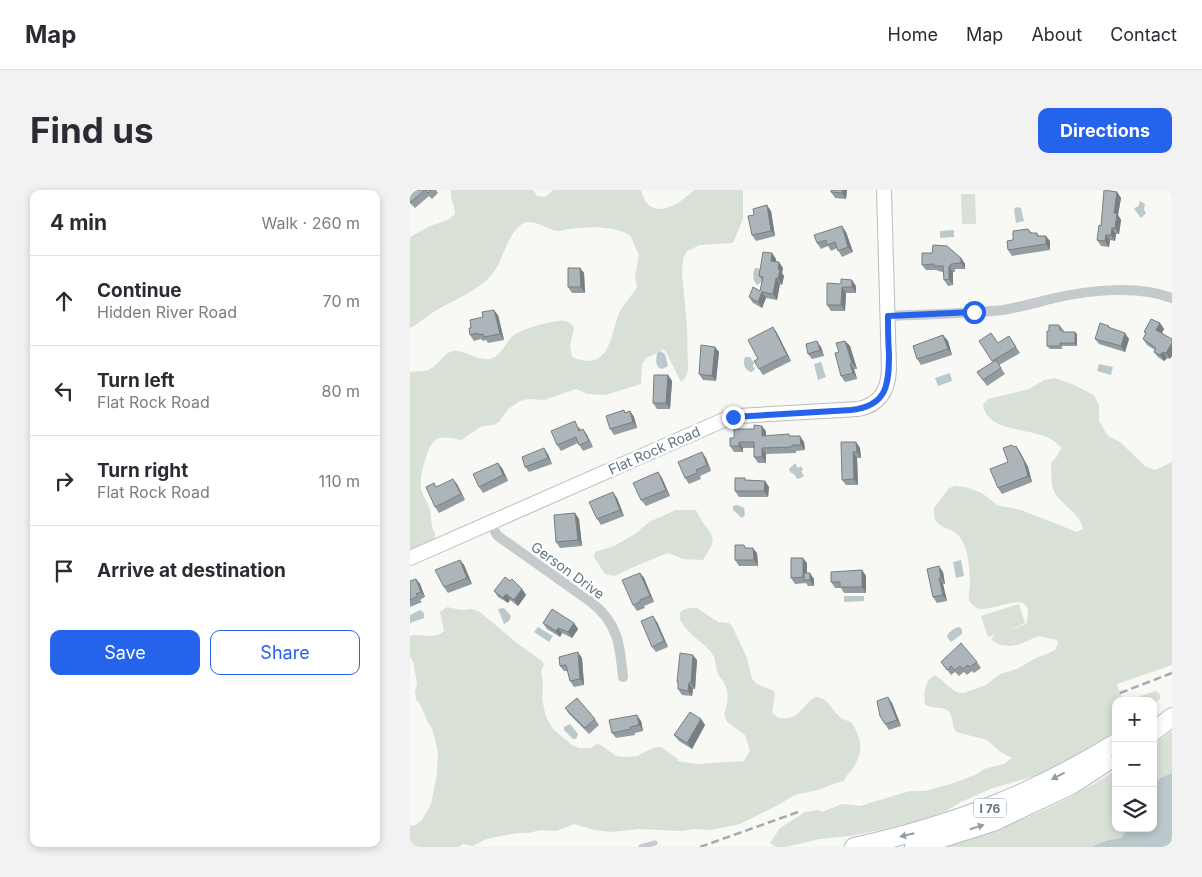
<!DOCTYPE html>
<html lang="en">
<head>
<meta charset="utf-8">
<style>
  body { margin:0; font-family:Inter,sans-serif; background:#f2f2f3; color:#2b2b33 }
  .controls { position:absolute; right:15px; bottom:15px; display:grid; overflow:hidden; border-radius:10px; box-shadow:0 2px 8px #0003 }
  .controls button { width:45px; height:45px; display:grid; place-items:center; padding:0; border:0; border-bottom:1px solid #e1e1e2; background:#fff; color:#2b2b33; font:25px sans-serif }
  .stop { position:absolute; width:15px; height:15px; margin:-11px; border:4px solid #2563eb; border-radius:50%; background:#fff }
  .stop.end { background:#2563eb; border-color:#fff; box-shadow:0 1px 5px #0008 }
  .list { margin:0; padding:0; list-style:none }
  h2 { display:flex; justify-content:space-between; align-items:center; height:65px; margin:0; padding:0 20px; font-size:21px }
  h2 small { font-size:16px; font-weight:400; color:#7c7c81 }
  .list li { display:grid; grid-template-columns:32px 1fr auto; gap:15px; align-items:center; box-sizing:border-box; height:90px; padding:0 20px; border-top:1px solid #e1e1e2 }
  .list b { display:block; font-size:19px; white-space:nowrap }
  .list p { margin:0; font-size:16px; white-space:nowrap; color:#7c7c81 }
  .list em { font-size:16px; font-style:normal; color:#7c7c81 }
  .actions { display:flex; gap:10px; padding:15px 20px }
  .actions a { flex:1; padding:11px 0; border:1px solid #2563eb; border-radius:10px; text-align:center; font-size:18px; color:#2563eb }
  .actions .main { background:#2563eb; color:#fff }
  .icon { flex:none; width:28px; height:28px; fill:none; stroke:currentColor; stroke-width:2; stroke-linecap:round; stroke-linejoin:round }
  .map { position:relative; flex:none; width:762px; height:657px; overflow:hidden; border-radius:10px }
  header { display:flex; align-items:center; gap:30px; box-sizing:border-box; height:70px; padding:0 25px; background:#fff; border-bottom:1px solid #e1e1e2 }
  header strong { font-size:24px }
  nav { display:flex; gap:28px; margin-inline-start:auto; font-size:18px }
  .intro { display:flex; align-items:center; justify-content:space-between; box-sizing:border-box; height:120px; padding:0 30px }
  h1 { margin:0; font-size:35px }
  .button { padding:12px 22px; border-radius:10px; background:#2563eb; color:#fff; font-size:18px; font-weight:700 }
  main { display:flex; gap:30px; padding:0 30px }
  aside { flex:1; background:#fff; border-radius:10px; box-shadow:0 2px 8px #0003 }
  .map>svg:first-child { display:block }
  .green { fill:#d9e0d5 }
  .water { fill:#bcc9cc }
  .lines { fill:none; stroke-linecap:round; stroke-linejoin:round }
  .secondary-casing { stroke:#b7bdc1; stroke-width:16 }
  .highway-casing { stroke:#b9bdc0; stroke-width:20 }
  .lane { stroke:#c5cacc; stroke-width:5 }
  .street { stroke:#c5cacc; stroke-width:10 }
  .secondary { stroke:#fff; stroke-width:14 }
  .highway { stroke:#fff; stroke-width:18 }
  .rail { stroke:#a3abb0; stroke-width:2.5; stroke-dasharray:8 4; stroke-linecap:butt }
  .wall { fill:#939ca0 }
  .shaded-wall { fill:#787f82 }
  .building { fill:#abb5ba; stroke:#787f82 }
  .oneway { fill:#909ea7 }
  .route { stroke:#2563eb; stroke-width:6 }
  .labels { text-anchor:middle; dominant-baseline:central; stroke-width:5; stroke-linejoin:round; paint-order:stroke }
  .shield { fill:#fff; stroke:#909ea7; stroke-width:1 }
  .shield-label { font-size:12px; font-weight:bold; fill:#617581 }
  .street-label { font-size:14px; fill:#617581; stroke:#fff }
</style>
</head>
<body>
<header>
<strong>Map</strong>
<nav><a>Home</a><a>Map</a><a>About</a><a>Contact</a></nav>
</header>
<div class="intro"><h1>Find us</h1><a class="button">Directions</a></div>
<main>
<aside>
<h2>4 min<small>Walk · 260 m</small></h2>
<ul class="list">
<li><svg class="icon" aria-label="ahead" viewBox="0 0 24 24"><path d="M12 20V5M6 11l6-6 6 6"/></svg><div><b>Continue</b><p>Hidden River Road</p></div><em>70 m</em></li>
<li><svg class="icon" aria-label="left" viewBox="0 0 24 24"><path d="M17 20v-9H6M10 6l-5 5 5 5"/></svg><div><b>Turn left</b><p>Flat Rock Road</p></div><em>80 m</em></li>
<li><svg class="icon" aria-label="right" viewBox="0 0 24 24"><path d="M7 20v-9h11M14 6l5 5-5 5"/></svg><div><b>Turn right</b><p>Flat Rock Road</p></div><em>110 m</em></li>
<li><svg class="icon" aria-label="arrive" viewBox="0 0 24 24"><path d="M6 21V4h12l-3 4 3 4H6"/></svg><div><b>Arrive at destination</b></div></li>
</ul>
<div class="actions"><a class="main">Save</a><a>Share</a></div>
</aside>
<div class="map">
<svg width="762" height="657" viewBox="0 0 762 657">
  <rect width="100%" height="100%" fill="#f8f8f5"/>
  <path class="green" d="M41,0H123L127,6L135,7L143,0H231C239,33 268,16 284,0H333V29L323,53L290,55L277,61L273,69L272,83L277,136L278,180L275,189L271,192L255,160H251L245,164L236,168L232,174L231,194L195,205L178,204L166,199L134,210L118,209L110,211L98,219L89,232L84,235L72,236L51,250C27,244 21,248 15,271C12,279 10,290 11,299C13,306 18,313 20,320C22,329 20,336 25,343V348L0,360V182C7,181 17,182 22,178C30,173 34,163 43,161C51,159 68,171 80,169C91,167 96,151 104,145C112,139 146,129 155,131C160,132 162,135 164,138L160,156L162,167C198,182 200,150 208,126C212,114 223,106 227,96L225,87L229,65L220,45C203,36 180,36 160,39C156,39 153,41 149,41C137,41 124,27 112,34C97,44 93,71 83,83C68,102 42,110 22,123C14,128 8,134 0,138V47L18,37L38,30L45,24C45,14 40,12 41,0Z
    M551,4H565L566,34H552Z
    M645,188L662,194L684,205L689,215V231L698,246L710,252L735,276L745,280L762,272V475L707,494L712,508L714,511H706V539L699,546L653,573L628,585L583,598L551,612L536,621L512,630L475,639L440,646L410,649L376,657H366L360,653L370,638L395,622L408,620L412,622L432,614L450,616L500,601H515L541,594L565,585L574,579L594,574L602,568L589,561L577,550L546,542C542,536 543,529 540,523C534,514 522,521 515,514C513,504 515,490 525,485C535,491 542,504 554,503L576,495L590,484L607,479L626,468L639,463L645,460L648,453L647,450L629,446L610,454L601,456L590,455L581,450L585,445L578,447L571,426L609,414L615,433L598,441L616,434C628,392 579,425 567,418C565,417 560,413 559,410C558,406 560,399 560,395C560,384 559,371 556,360C555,356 551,347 547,344C541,338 529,338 525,329C524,326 524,321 524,318L539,298L545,296L556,297L572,303L587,315L611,320L667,342L673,339C672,326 653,315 646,305C640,296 642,284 641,273L646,268L651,258C636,234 577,248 573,214L578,209L619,199L634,190Z
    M266,320H286C289,325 291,330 294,334C308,351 303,353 293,370L273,369L258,363L233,373L204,386L195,384L184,367L185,362L204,356L225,344L239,332Z
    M37,417L51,420L62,419L70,422L108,454L132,471L134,474L131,481L133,494L132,509L136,527L143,539L162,555L169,558H180L187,554L191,555L206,566L216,567L227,566L243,558L251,557L268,569L267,571L288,574L334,571L340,561L335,545L317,532L314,524C318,513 320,502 313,491C310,487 308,485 307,481C305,474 306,468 301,462C295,454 266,435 270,424C272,417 282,418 287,418L308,432L319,433L322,436L337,468L342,489L347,494L364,501L365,505L362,523L368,528C392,531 390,515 406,507C419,508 422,521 431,528C434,530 439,531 442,533C451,550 454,557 445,575C442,582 438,581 434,591L426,593L408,600L385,605L366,616L330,634L301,640L286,639L270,641L229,639L200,642L185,640L164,634L146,641L131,640L118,643H107L76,649L63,656L53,654L49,657H0V636L6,635L12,630L21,614L27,584L28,562L22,538L18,533L11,516L6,509L5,502L7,493L3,472L0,467V446C12,442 23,451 34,441L30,422Z
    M746,501L750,504V509L743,514V511H715Z
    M762,541V583L749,589L743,606V555Z
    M706,580V638H719L711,648L698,650L681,657H534C594,640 654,614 706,580Z"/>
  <path class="water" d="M730,11L735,14L734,20L736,23L731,28L724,19L726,17H728Z
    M607,17L611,18L614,31L606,33L604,19Z
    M544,40V47L530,48V41Z
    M345,78H348C353,81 354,87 352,92L347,95C343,91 342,83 345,78Z
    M250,161L255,164L258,176L252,179L248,177L246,172L247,163Z
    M335,167H340L344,173L343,176L345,179L342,182C335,182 332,173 335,167Z
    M411,172L416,187L408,190L404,174Z
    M689,174L703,177L701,185L687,181Z
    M540,183L542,191L528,196L525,188Z
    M385,273L388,278L391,276L393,280L391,281L394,286L389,289L386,288L385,285L380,282L379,279Z
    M327,315L334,318L335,325L332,328L323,320V316Z
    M551,370L554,386L546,388L543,372Z
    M434,406H454V411L434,412Z
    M94,418L101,426L99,431L94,434L88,419Z
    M10,420L14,423V428L0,433V425Z
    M128,437L143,446L139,452L124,442Z
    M550,437L552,440V444L541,452L537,447C538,442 545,437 550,437Z
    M160,534L168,544L166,549H163L154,540V537Z
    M762,583V657H681L698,650L711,648L719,638H743C743,626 741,600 748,590C750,587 758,585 762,583Z"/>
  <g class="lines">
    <defs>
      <path id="secondary" d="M0,368L316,229L328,226L448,219C469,215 478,201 479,180L474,0"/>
      <path id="highway" d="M743,542L762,527
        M444,657C541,636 621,605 706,553
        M504,657L583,632L661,595L695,573"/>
    </defs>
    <use href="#secondary" class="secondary-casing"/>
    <use href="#highway" class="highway-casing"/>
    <path class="lane" d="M231,657L245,653"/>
    <path class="street" d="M478,126C516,124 555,124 593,120C610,117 628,112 645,108C680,100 729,95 762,108
      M80,332L87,345L92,349L181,412C208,433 210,455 213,487"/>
    <use href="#secondary" class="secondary"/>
    <use href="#highway" class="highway"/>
    <path class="rail" d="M710,503L762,483
      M290,657L388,622"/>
  </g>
  <path class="wall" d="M0,0H26L28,3L22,9L19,6L5,18L0,13Z
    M421,0H437L436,9L425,8L421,2Z
    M707,2L711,8L708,25L711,30L709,44H706L705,51L700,50L699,57L691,56L687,50L691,36Z
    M361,21L365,46L346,51L342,45L344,25Z
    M618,39L622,43H627L629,46L640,51V60L602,66L598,60L603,50Z
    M436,42L443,62L432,67L427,58L421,61L418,56L411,59L407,53Z
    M362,63L366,69V72L373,78L372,83L374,86L372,95L370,94L367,110L356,108L352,118L343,113L339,107L350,101L352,90L349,86Z
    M551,68L555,74V79H545V82H543V95L538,96L534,90L533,82L528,81L527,80H516L512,75Z
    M170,78L174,83L175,103H162L158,97Z
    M431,94L446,96V103H436L435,121H421L417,115Z
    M88,125L94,150L78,153L76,150L73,151L71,149L64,151L60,145L61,138Z
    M750,133L754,139L752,143L760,169L757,168L754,171L748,167L744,162L745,160L737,155L733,149L736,144L734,142Z
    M649,135L652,138V140H653L654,142L667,144V156H652V159H640L637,156L639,141Z
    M363,137L367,143L381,171L353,185L349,179L348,169Z
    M700,138L719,149L715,162L689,154L685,149Z
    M533,145L538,151L542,165L511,175L507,169Z
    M599,146L610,163L589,175L595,184L577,196L567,182L583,172L569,151L588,153Z
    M435,151L440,156L447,179H444L447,189L435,192L431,186L429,162Z
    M305,157L309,162L306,191L293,190L289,184Z
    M411,157L414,166L402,169L398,164Z
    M258,185L262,191L260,219H247L243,213Z
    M220,221L224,227L227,238L204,245L200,239L216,222Z
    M169,237L171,240L173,239L177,245L183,257L173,261L168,253L151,261L147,255Z
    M356,241V246H380L394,252L395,260L386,261V263L356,264V273H348L344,267V258H333V262H324L320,256L324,248Z
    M446,252L450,258L451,268H447L448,295H436L432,290Z
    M604,257L610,262L618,277L622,292L592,304L588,298Z
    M138,264L142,274L119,282L115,277Z
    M296,268L301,281L290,286L291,289L279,294L275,288Z
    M92,278L98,291L73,303L69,297Z
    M248,282L252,288L260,306L236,316L231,310Z
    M337,290L355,291L359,297L358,307H329L325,301Z
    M24,293L26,297L47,294L55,310L29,323L25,317Z
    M207,308L214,326L191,335L187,329Z
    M165,323L169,329L172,356L150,358L146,352Z
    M347,363L348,376H329L325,370Z
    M50,370L54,375L62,394L38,403L34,397Z
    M397,373V383L404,389V396H398L396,393L385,394L381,388Z
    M517,379L533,382L535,394H533L537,411L527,413L523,407Z
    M452,380L456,386V403H434L431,398H425L421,392Z
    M230,383L234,388L244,412L234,416L235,418L227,421L223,415Z
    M6,389L10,394L15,407L10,410L12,412L0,417V391Z
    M112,399L116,405L108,416L100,410L98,413L88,407L84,401Z
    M247,432L258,457L246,462L242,457Z
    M133,433H164L168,439L162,448L152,443L150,447L137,439Z
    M172,468L174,495L164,497L160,491L158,481H154L150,476Z
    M287,470L285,499H283L282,506L272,505L268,499V494L267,492Z
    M531,472H567L571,478L564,483L562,481L557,485L554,482L549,486L545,482L541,485Z
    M478,507L482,513L491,536L479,540L470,526Z
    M155,518L185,529L189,535L179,544L159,524Z
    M291,529L295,535L282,559L269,551L264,545Z
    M231,531L233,541L225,543V545L206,548L202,543Z"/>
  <path class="shaded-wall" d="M432,0H437L436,9L432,3Z
    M707,2L711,8L708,25L711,30L709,44L705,38L704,23Z
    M357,15L361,21L365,46L361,41Z
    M432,36L436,42L443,62L438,57Z
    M702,38L706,44L705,51L701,45Z
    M696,45L700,50L699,57L695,51Z
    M636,46L640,51V60L636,54Z
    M362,63L366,69L365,76L361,71Z
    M551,68L555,74V79L551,73Z
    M369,72L373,78L372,83L374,86L372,95L368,89V79Z
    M539,76L543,82V95L539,89Z
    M170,78L174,83L175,103L171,97Z
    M366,88L370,94L367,110L363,104Z
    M442,90L446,96V103L442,97Z
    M432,97L436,103L435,121L431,115Z
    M352,102L356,108L352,118L348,112Z
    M84,120L88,125L94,150L90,144Z
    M750,133L754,139L750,146L746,140Z
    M363,137L367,143L381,171L377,165Z
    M665,142L667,144V156L665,153Z
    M715,143L719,149L715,162L711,156Z
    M533,145L538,151L542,165L538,159Z
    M407,151L411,157L414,166L410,160Z
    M435,151L440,156L447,179L442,173Z
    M762,153V166L760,169L756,163Z
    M305,157L309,162L306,191L302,186Z
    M753,162L757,168L754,171L750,165Z
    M440,174L444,179L447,189L443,183Z
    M258,185L262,191L260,219L256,213Z
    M220,221L224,227L227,238L223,232Z
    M352,236L356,241V252L352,246Z
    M173,239L177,245L183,257L179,251Z
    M390,246L394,252L395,260L391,255Z
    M329,252L333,258V262L329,256Z
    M446,252L450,258L451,268L447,262Z
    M606,256L610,262L618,277L622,292L618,286Z
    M134,258L138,264L142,274L138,268Z
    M352,258L356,264V273L352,267Z
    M292,262L296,268L301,281L297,275Z
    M443,262L447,268L448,295L444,289Z
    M88,273L92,278L98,291L93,285Z
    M248,282L252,288L260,306L256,300Z
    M43,289L47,294L55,310L51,304Z
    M355,291L359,297L358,307L354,301Z
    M203,302L207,308L214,326L210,320Z
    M165,323L169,329L172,356L168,350Z
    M343,358L347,363L348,376L344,370Z
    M393,368L397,373V390L393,387Z
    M50,370L54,375L62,394L57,388Z
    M529,376L533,382L535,394L531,388Z
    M452,380L456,386V403L452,397Z
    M230,383L234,388L244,412L240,406Z
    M400,383L404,389V396L400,390Z
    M529,388L533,394L537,411L533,405Z
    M6,389L10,394L15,407L11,402Z
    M112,399L116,405L108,416L104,410Z
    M96,404L100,410L98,413L93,408Z
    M243,426L247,432L258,457L254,451Z
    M164,433L168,439L162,448L158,442Z
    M148,438L152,443L150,447L146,441Z
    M168,462L172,468L174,495L170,489Z
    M283,465L287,470L285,499L281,493Z
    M279,493L283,499L282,506L278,501Z
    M478,507L482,513L491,536L487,530Z
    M227,525L231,531L233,541L229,535Z
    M291,529L295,535L282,559L277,553Z"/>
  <path class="building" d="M0,0H21L18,3L15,0L1,12L0,11Z
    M421,0H432V3L421,2Z
    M694,0L707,2L704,23L707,24L705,38H702L701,45H696L695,51L687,50L689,35L691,36Z
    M357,15L361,41L342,45L338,26L344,25L343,19Z
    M432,36L438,57L428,61L425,52L417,55L416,50L407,53L404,45Z
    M618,39L620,43H627V46H636V54L598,60L597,51L603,50V41Z
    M523,55L537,56L551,68V73L541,74V76H539V89L534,90L533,76H524V74L512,75V63H522Z
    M353,62L362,63L361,71L369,72L368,79L370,80L368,89L366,88L363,104L352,102L348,112L339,107L343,97L350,101L353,87L349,86Z
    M158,78H170L171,97H158Z
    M431,89L442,90V97H432L431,115H417V93L431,94Z
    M84,120L90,144L74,147L73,144L69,145L68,143L60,145L59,138H61L60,130L73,127L72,122Z
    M741,129L750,133L746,140L762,149V153L756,163L753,162L750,165L744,162L746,158L733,149L736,143L734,142Z
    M690,133L699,136L698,137L715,143L711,156L685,149Z
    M639,135H649L650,140H653V142H665V153H650V156H637V141H639Z
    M363,137L377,165L349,179L344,171L348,169L338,150Z
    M581,143L588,153L599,146L606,157L582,171L569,151Z
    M533,145L538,159L507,169L503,156Z
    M407,151L410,160L398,164L396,154Z
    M435,151L442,173L440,174L443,183L431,186L425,163L429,162L426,153Z
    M291,155L305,157L302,186L289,184Z
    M586,170L591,178L573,190L567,182Z
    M244,185H258L256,213H243Z
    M214,220L215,223L220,221L223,232L200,239L196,226Z
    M165,231L169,241L173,239L179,251L169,255L166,247L147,255L141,241Z
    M344,235L352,236V246L379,244V246H390L391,255H382V257L352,258V267H344V252H329V256H320V248H324V239H344Z
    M431,252H446L447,262H443L444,289L432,290Z
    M602,255L604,257L606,256L614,271L618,286L588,298L580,279L598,272L593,258Z
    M134,258L138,268L115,277L112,267Z
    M292,262L297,275L286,280L287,283L275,288L268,272Z
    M88,273L93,285L69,297L63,284Z
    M248,282L256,300L231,310L223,293Z
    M325,288H335V290L355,291L354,301H325Z
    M43,289L51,304L25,317L16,297L24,293L26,297Z
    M203,302L210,320L187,329L179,312Z
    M165,323L168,350L146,352L144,325Z
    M325,355H334L335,358H343L344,370H325Z
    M381,368H393V387L381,388Z
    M50,370L57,388L34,397L25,380Z
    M529,376L531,388H529L533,405L523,407L517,379Z
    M452,380V397H430V392H421V382Z
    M230,383L240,406L230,410V412L223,415L212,390Z
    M394,383H400V390H394Z
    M95,387L100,391L102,389L112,399L104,410L96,404L93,408L84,401Z
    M6,389L11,402L6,404L8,406L0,410V391Z
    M142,419L164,433L158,442L148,438L146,441L133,433Z
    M243,426L254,451L242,457L231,431Z
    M551,453L567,472L560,477L558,475L553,479L550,476L545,480L541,476L537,480L531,472Z
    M168,462L170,489L160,491L156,475L150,476L149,467Z
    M270,463L283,465L281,493H279L278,501L268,499V492H267Z
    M478,507L487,530L475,534L470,526L467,511Z
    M167,508L185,529L175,538L155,518Z
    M280,522L291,529L277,553L264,545Z
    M227,525L229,535L220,537L221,539L202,543L199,530Z"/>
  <defs><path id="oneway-solid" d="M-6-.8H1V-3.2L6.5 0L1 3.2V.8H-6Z" transform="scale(1.25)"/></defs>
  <g class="oneway">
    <use href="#oneway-solid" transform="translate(648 586) rotate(153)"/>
    <use href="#oneway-solid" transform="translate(567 637) rotate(-17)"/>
    <use href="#oneway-solid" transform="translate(497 645) rotate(166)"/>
  </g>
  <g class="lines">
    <path class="route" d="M323,227L441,220C477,216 479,195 479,164C478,151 478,138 478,126L564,122"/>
  </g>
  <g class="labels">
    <rect class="shield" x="564" y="608.5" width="32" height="19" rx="4"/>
    <g class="shield-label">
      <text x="580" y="618">I 76</text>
    </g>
    <g class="street-label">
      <text transform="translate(244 260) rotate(-24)">Flat Rock Road</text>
      <text transform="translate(158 380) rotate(36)">Gerson Drive</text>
    </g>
  </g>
</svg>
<div class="controls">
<button>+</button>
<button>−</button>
<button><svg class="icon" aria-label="layers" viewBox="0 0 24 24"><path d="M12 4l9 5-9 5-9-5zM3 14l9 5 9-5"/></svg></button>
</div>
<div class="stop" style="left:564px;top:122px"></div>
<div class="stop end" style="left:323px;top:227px"></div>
</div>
</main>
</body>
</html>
